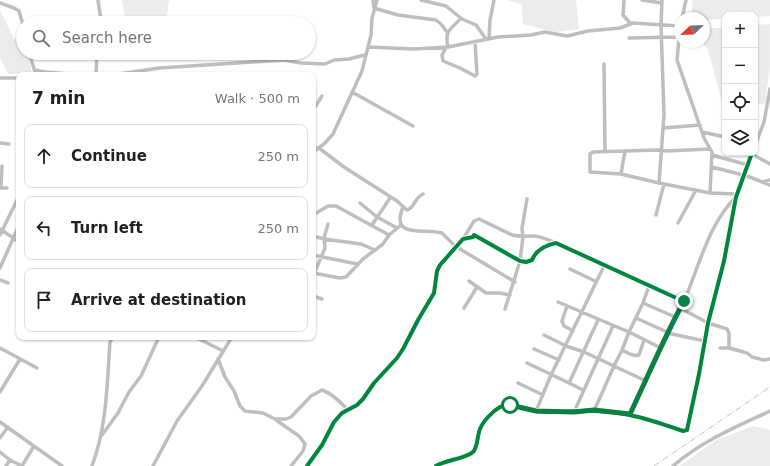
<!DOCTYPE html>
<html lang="en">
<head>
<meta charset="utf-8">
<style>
  body { margin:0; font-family:"DejaVu Sans",sans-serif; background:#f2f2f2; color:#202124 }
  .controls { position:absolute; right:12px; top:12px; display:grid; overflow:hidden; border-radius:8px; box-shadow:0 1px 3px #0004 }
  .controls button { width:36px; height:36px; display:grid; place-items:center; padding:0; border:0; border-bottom:1px solid #e0e0e0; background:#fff; color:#202124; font:20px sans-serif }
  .compass { position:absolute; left:674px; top:12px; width:36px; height:36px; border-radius:50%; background:#fff; box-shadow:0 1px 3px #0004; rotate:247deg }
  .stop { position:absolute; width:12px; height:12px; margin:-9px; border:3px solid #0b8043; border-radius:50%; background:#fff }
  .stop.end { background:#0b8043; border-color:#fff; box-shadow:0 1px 4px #0008 }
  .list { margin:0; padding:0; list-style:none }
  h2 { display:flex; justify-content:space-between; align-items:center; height:52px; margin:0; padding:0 16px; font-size:17px }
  h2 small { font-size:13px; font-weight:400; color:#757577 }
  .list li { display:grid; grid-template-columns:26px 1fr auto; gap:12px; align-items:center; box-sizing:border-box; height:64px; margin:0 8px 8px; padding:0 8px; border:1px solid #e0e0e0; border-radius:8px }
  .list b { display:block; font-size:15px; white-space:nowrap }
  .list em { font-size:13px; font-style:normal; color:#757577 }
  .icon { flex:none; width:22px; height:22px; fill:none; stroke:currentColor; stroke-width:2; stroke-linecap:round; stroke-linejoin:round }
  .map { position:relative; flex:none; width:770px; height:466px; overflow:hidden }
  .search { position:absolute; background:#fff; box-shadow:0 1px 3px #0004; left:16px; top:16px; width:300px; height:44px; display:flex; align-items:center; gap:10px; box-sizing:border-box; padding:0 14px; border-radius:22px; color:#757577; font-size:15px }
  .panel { position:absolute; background:#fff; box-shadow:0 1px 3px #0004; left:16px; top:72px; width:300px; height:268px; border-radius:8px }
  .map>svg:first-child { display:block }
  .green { fill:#ebebeb }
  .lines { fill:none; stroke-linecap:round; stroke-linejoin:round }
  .minor { stroke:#bebebe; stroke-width:3.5 }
  .rail { stroke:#bebebe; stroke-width:1; stroke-dasharray:6 2 1 2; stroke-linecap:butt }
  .cycleway-casing { stroke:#fff; stroke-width:6 }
  .cycleway { stroke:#00873e; stroke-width:4 }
  .route { stroke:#0b8043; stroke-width:5 }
</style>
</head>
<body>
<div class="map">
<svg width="770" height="466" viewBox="0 0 770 466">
  <rect width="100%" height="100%" fill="#fff"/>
  <path class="green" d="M122,0H169L166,23H126Z
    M507,0H576L579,29L556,32L523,24L522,5Z
    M693,0H770V16L755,17V15H725V19L704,20V18H691Z
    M0,11L5,20L14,39L23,37V53H27L32,73L8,74L0,57Z
    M770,24V65L765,104L755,103V25Z
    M725,27V102L722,101L708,50L702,42H704V29Z
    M754,426L770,430V466H680L716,440Z"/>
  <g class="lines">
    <path class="minor" d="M98,0L100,14L103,23
      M373,0L374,8L398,15L436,20L441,24L447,32
      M421,0L446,6L462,19L476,25L486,39
      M624,0L623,15L630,23
      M642,0L662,3
      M0,3L14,8L19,11L23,25
      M682,18L686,0
      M680,26L677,60L704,138L712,152L710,193
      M489,38L490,20L494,0
      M629,38L678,37
      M368,47L414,49L448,47L498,37L531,35L545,32L567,36L588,31L620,28L633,23L680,26
      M448,47C444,30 451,30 461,18
      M446,48L442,55L443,61L460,68L475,76L477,74L475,42
      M29,53L36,75
      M604,64L605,152
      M35,70L45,72L82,75L119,74L159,68L284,60L301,63L325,64L334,60L349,59L365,55
      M96,75L97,53
      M0,78H19
      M352,92L413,126
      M313,110L322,96
      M663,128L700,125
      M702,132L725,137
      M0,143L9,144
      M755,146L764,122L770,89
      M313,148H319L344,167L397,201L407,210C415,208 414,198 423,194
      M710,149L666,151L657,150L593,152L590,154V172L621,174L659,183L710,193L736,194
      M313,152L324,144L333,134L362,71L371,35L372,18L377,0
      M752,154L770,164
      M712,155L748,165
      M712,167L747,176L770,185
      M621,174L625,151
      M762,182L770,180
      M659,183L664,115L661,25L662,0
      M0,188H7
      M1,188L2,166
      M360,203L377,217L397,228
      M403,207C390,239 423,228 442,233L455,246L515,282
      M313,215L328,206H336L389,235
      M656,215L664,184
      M678,223L696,190
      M372,225L390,198
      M0,229L19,242
      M0,235L19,196
      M313,236L324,239L361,244L375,250
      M463,239L474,221L479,219L512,235C520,237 525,236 533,236C541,236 548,240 556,243
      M313,255L357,264
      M0,268L19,225
      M570,269L595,281
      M313,273L340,278L346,277L363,259L383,244L389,235L401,225
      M314,274L325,248L324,238L328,224
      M0,280L8,283
      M469,281L486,293H500L510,295
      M313,296L322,299
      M558,302L629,332L661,348
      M643,303L675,317
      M567,306L562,321L564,326L573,331
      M464,308L477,287
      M680,308L708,323L727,329L729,333V348
      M505,309L520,261L523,237L522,228L527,199
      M636,318L667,332
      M667,333L705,341
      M544,335L566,346L584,352L646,381
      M195,337L223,351
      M0,348L37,368
      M720,348H729L747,353L752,357L764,360L770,359
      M534,349L559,360
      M622,350C628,353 633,357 639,355L644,340
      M218,359L225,377L234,391L240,406L245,411L263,413L275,419H286L291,417L311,396L322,390C332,393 340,402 347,409
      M527,363L569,383L598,320
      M518,383L543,395
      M569,383L583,390
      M0,392L20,359
      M536,411L551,375L604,266
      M594,411L614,366L622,350L629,332L643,303L649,286
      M574,412L613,326
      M630,414C643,387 655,360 667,333C672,322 679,312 684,301C699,267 708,225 735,198
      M276,420L299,436L305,444L303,451L291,466
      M0,422L62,466
      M102,435L118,413L129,392L141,376L159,337
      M0,438L8,427
      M0,452L10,460L22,466
      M6,466L10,460
      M22,466L34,446
      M92,466C107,426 107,384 110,342L113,337
      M153,466L177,421L202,386L232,337
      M307,466L322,445L334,422L342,413L357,405L363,399L374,383L397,358L403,349L418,320L434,293L437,271L440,265L463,239L473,237L474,235L520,261L526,262L532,260C536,250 546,245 556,243L683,301
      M436,466C445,460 465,459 473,452C478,447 477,436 480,429C483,421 493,411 500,407C510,401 525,410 536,411C555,414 575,410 594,411C625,411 654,421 683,431L687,430L699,374L708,323L724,261L736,197L752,153
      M673,466C702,441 736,427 770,411"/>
    <path class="rail" d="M654,466L770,387"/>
    <defs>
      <path id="cycleway" d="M307,466L322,445L334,422L342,413L357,405L363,399L374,383L397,358L403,349L418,320L434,293L437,271L440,265L463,239L473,237L474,235L520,261L526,262L532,260C536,250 546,245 556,243L683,301
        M436,466C445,460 465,459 473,452C478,447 477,436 480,429C483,421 493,411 500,407C510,401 525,410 536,411C555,414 575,410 594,411C625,411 654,421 683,431L687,430L699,374L708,323L724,261L736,197L752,153"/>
    </defs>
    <use href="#cycleway" class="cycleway-casing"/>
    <use href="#cycleway" class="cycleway"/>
  </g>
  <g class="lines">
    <path class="route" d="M510,405L536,411L574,412L594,410L630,414C648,376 664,338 684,301"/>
  </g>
</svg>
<div class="controls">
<button>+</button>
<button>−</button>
<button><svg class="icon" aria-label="locate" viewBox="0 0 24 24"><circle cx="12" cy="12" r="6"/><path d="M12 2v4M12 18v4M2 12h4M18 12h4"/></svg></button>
<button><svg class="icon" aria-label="layers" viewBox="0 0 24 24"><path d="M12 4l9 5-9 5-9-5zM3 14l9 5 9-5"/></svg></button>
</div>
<svg class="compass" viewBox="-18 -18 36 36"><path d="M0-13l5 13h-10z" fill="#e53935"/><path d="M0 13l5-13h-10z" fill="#757577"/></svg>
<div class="stop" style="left:510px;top:405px"></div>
<div class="stop end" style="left:684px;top:301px"></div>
<div class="search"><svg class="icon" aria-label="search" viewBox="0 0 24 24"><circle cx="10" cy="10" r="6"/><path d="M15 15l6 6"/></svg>Search here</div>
<section class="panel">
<h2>7 min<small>Walk · 500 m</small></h2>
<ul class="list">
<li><svg class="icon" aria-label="ahead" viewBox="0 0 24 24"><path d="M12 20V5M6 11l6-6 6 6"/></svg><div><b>Continue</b></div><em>250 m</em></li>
<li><svg class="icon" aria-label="left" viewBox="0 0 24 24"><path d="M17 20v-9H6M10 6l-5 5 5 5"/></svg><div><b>Turn left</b></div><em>250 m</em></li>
<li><svg class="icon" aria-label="arrive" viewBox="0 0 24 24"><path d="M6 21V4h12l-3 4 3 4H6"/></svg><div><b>Arrive at destination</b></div></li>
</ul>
</section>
</div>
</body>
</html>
